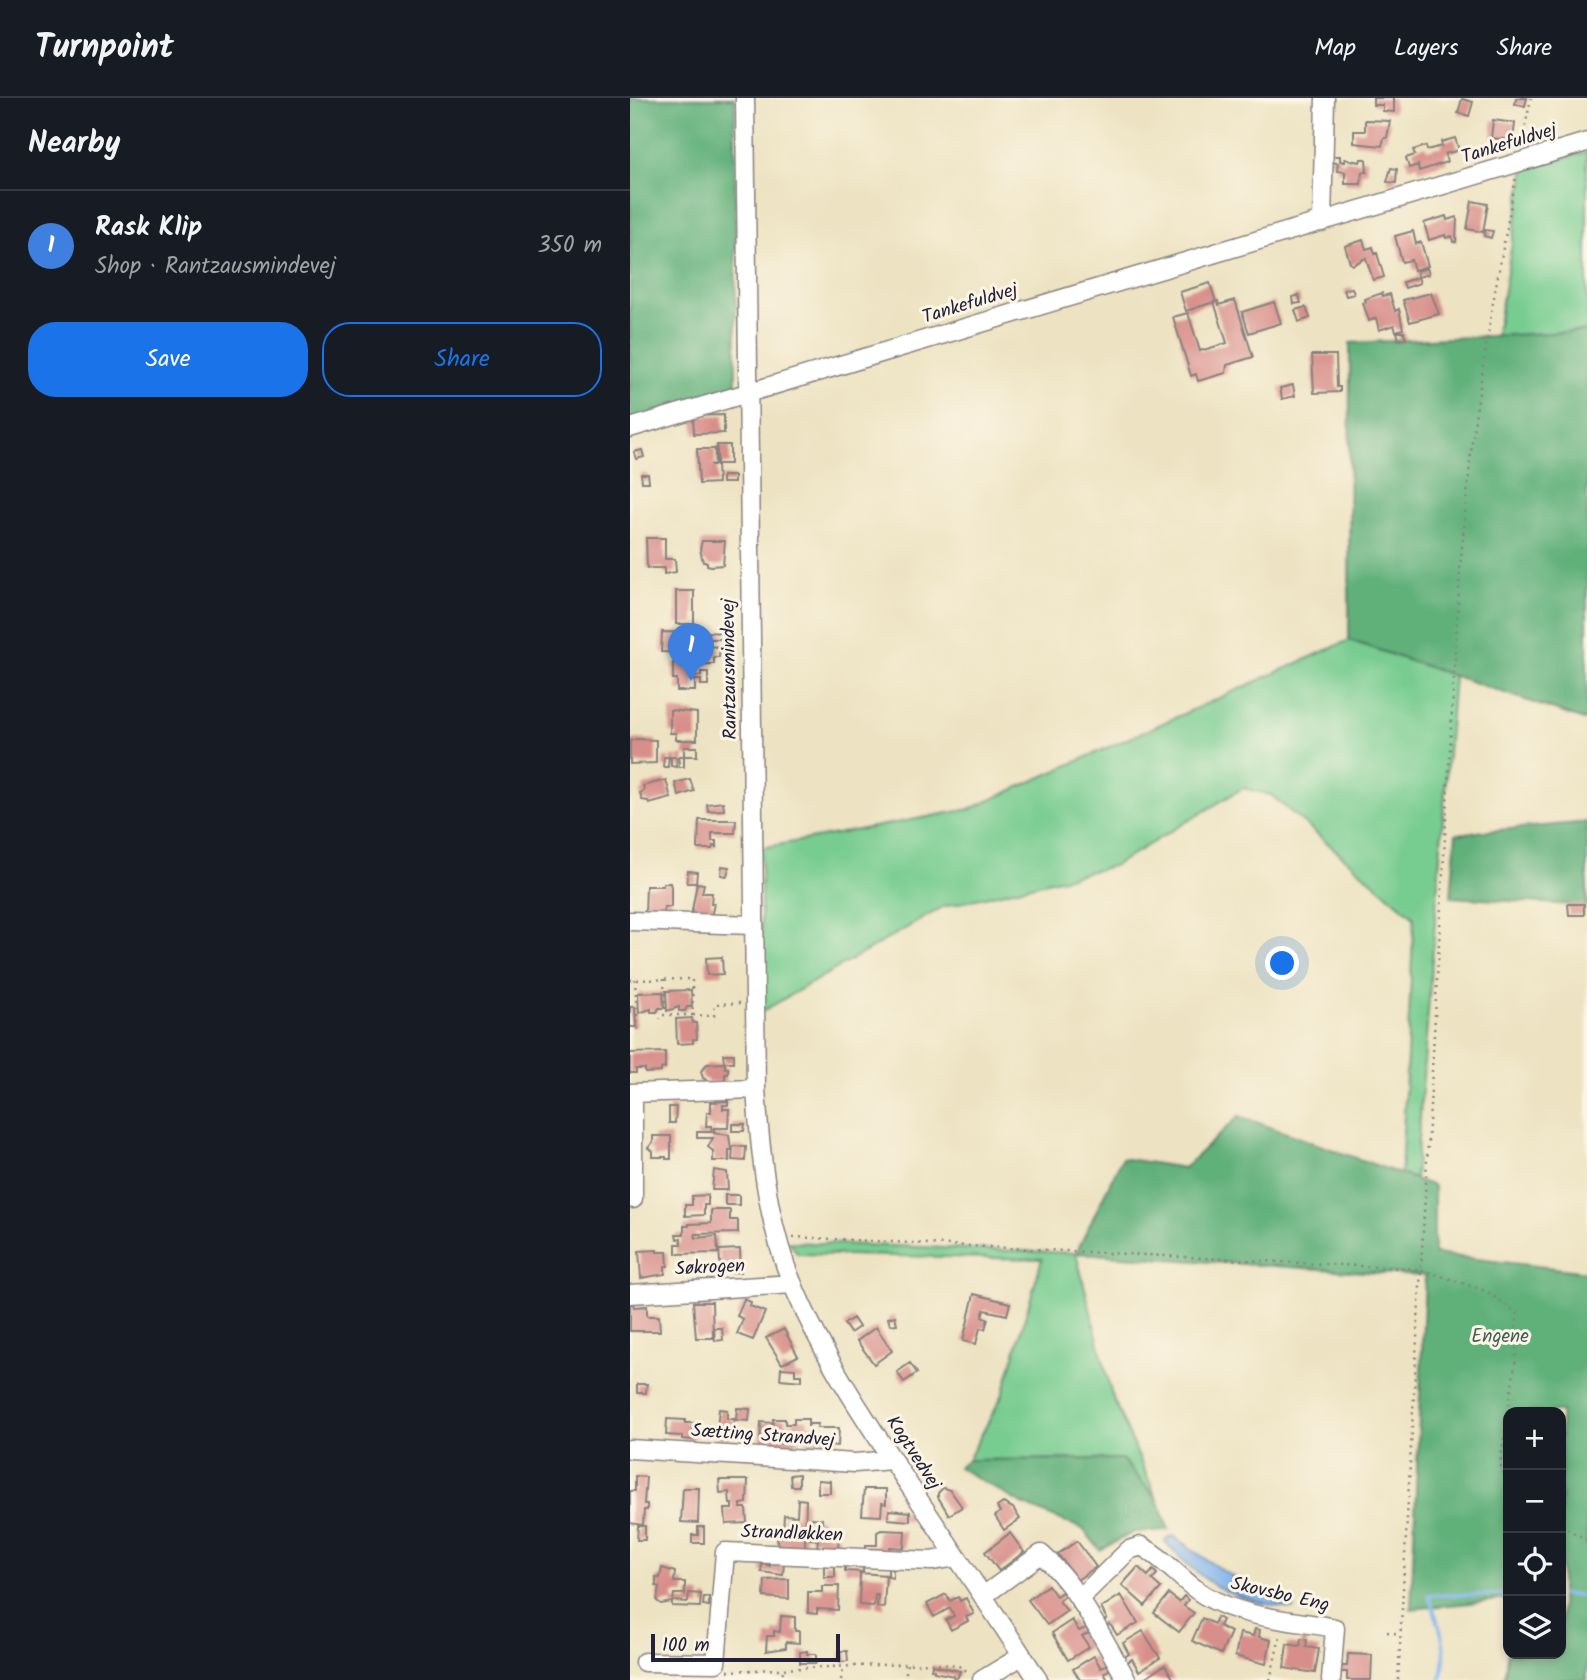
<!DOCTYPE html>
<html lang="en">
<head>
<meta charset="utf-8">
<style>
  body { margin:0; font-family:Kalam,sans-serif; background:#242831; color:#f1f3f6 }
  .controls { position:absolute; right:21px; bottom:21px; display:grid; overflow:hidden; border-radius:14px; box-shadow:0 4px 10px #0003 }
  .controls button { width:63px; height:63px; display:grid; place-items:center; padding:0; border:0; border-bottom:2px solid #363941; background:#171b24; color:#f1f3f6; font:35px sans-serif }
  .scale { position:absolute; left:21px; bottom:18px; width:189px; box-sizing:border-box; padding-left:7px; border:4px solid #22223b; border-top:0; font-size:19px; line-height:24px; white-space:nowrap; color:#22223b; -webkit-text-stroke:5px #fcf5e5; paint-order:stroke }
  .you { position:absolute; left:653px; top:866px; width:24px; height:24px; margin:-18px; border:5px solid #fff; border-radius:50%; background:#1a73e8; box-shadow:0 0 0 10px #1a73e833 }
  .badge { display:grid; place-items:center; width:46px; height:46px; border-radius:50%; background:#1a73e8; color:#fff; font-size:23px; font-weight:700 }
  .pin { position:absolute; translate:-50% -58px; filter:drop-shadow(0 2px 4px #0008) }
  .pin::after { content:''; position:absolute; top:37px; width:24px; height:21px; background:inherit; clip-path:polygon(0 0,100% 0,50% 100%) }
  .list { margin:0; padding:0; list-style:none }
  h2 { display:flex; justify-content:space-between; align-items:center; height:91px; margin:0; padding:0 28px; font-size:30px }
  h2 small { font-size:23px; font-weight:400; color:#9ea1a6 }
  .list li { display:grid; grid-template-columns:46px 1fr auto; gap:21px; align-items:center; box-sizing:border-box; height:112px; padding:0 28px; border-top:2px solid #363941 }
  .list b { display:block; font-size:26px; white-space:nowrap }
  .list p { margin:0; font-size:23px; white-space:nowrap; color:#9ea1a6 }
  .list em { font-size:23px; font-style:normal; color:#9ea1a6 }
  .actions { display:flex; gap:14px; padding:21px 28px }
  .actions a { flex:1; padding:16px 0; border:2px solid #1a73e8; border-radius:28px; text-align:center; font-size:24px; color:#1a73e8 }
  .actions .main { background:#1a73e8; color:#fff }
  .icon { flex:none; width:38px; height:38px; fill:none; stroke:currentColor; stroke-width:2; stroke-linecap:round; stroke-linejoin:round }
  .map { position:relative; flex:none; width:957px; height:1582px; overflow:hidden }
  header { display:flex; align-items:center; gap:42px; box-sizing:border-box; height:98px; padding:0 35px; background:#171b24; border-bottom:2px solid #363941 }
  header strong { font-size:33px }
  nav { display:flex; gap:38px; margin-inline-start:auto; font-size:24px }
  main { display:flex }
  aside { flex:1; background:#171b24 }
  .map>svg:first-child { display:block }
  .green { fill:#77cc90; stroke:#4c7766; stroke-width:2 }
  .forest { fill:#61b07a; stroke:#42695a; stroke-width:2 }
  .water { fill:#7fb3ec; stroke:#506a94; stroke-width:2 }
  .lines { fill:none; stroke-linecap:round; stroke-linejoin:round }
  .stream { stroke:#7fb3ec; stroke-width:3.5 }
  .building { fill:#d88e8a }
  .minor-casing { stroke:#88827e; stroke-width:21 }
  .path { stroke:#88827e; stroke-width:2.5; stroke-dasharray:2 5; stroke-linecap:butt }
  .minor { stroke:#fff; stroke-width:18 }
  .labels { text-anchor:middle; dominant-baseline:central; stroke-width:6; stroke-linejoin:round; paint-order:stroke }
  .street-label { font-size:19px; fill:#22223b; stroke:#fcf5e5 }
  .park-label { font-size:19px; fill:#405e59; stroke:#fcf5e5 }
</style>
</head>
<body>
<header>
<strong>Turnpoint</strong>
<nav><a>Map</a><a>Layers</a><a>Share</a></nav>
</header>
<main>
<aside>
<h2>Nearby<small></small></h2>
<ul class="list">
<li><span class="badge" style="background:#3f7fe0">1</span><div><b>Rask Klip</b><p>Shop · Rantzausmindevej</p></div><em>350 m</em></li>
</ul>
<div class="actions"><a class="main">Save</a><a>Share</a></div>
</aside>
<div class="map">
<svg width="957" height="1582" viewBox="0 0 957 1582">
  <rect width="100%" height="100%" fill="#fcf5e5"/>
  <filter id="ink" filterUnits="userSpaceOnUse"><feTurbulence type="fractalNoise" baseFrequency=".0143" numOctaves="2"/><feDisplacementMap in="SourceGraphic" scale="14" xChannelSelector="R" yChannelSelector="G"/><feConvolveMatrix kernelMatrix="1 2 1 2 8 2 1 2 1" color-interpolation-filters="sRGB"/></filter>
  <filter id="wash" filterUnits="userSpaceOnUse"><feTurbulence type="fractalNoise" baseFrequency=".00686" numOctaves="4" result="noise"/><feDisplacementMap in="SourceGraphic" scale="28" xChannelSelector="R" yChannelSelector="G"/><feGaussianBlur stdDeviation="1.57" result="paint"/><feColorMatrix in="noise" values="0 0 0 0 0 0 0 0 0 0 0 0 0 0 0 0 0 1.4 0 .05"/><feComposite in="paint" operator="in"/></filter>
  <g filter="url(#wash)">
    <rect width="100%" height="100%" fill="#ede3c2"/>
    <path class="green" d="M957,54V233L866,238L895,70Z
      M719,542L824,578L785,1081L771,1076L784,819L641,697L613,690L483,768L313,809L131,914V750L340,711Z
      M159,1144L446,1155L482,1298L527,1401L492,1361L338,1362L373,1296L412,1161L168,1156Z"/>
    <path class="forest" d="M0,0H105L106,288L0,322Z
      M957,233V623L719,542L720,245Z
      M957,724V808L821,799L826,736Z
      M609,1018L804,1088V1156L957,1174V1582H874L878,1551V1556H931V1314H878V1501L781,1511L795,1178L446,1155L492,1060L554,1070Z
      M492,1361L527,1401L539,1432L504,1434L470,1452L453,1431L392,1406L328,1369L338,1362Z"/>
    <path class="water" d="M542,1438C553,1442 560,1451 570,1457C594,1475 634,1500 665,1502L664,1510L661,1511C636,1506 608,1501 586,1488C569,1478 554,1463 539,1449L535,1443Z"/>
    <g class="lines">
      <path class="stream" d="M931,1497H957
        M810,1582C821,1552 809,1526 798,1497H878"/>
    </g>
    <g id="blocks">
      <path class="building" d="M743,0H764V14L753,13V7H743Z
        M886,0H897L895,8L885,6Z
        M832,1L843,4L839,18L828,15Z
        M735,22L760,23L757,40H754L752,48L724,45V33H735Z
        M863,22L885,25L883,42L861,40Z
        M825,40L829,52L815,56L817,64L789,73L788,67L779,70L776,60L785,57L783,52L796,48L797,52L812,48L811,44Z
        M700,58H710V63L715,64V61L730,64L731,61H736L737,74H732L731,86H715V74L707,73L708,65L700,64Z
        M761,70L767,71L766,85L757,84Z
        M842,103L858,106L853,134L837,131Z
        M816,118L817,122L827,119L826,144H823L822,138L816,140L815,137L799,142L794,125Z
        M855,132L863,133L861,140L854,138Z
        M783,133L786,146L791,144L798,168L784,172L781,162L772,164L765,138Z
        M733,142L736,151L743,149L745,156L747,155L754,179L743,182L736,160L722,167L720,165L715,148Z
        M797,170L799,176L788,179L787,173Z
        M788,179L790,185L775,190L773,184Z
        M580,185L586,204L588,203L589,207L605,202L623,259L597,267L596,275L568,283L566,276L561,278L543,219L558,215L570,253L597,245L584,204L556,213L550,194Z
        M722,190L724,196L716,198L714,192Z
        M752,195L753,198L760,196L765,213L769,211L773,231L766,233L764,227L749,232L746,220L739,223L733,205L736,204L735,201Z
        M801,195L809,216L780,224L773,202Z
        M669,197L671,205L664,206L663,199Z
        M644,204L651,225L619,235L612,214Z
        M676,209L680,220L669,224L665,212Z
        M767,234H774L776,241L769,242Z
        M682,257H706L707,289H710V294L684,295Z
        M663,287L665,298L652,301L650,290Z
        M94,317V335L64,336L63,318Z
        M87,347H100V366H87Z
        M67,351H85V366L80,367H87L88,385L69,386Z
        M12,352L14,359L6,361L4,354Z
        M11,376H18L19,384H12Z
        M92,378H104V385H92Z
        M16,440H35V461H45L46,474L34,476V470H17Z
        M72,443H95L93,467L81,468L77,467V464H73L70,451Z
        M46,493H64V526H46Z
        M32,534L70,535V542H67V555L31,554Z
        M74,534L95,535V541H74Z
        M75,548L90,549L89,559H84V566H74Z
        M43,565H65V578H71V574H78V587H71V582H65V593H47V581H43Z
        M40,612L67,615V642H46V635H40Z
        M6,641L26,642V665L0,666V643Z
        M54,649H67V658H54Z
        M49,658H54V669H49Z
        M34,659H39L38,669H33Z
        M41,659H47L46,669L41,668Z
        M60,681L64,693L49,698L45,685Z
        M36,682L41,700L19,706L18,703L12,702L10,695L14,692L13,688Z
        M93,704L94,712L78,713L77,706Z
        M69,722H106L105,735H82V743H86V749L83,748L82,751H68Z
        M92,768L99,769L97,778L91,777Z
        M58,773L67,774L66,785H57Z
        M33,785H40L41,789V809H34V818L15,817L16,788H33Z
        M67,785L74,786L72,795H82L81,806H84L81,819L61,818Z
        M938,806H954V817H939Z
        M92,859L93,876L77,877L76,860Z
        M61,892L62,909H57L55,913H49V909L37,913L36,893Z
        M33,894L34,910H29L27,914H21V911L9,915L8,895Z
        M0,909H5L6,929H0Z
        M62,920L63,925H66L67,941H63V945L47,946L46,921Z
        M35,954V970L31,971V974L15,975V971H6V975H0V955Z
        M93,956H104V964H94Z
        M95,965V970H98V976H95V984H77V982L73,980L71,973L77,966Z
        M98,1003V1007H93V1011H99L98,1030H84V1035L99,1037L101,1052H99V1063H83V1053L78,1049L83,1040H67V1034H82L81,1028H76L77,1014H81V1004Z
        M39,1009H46L45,1025H39Z
        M102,1026H115L114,1033H102Z
        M23,1038H41V1061H36V1059H23V1053L18,1050L23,1044Z
        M103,1048L116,1049L115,1063L102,1062Z
        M84,1072L97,1074L98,1092H82Z
        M78,1097V1107H74V1117L55,1118V1107H62V1098Z
        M95,1097H109V1107H95Z
        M81,1112H100V1122H108V1135L65,1136L66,1140L87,1138L88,1155L46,1156V1146H51V1140L47,1141L46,1136H54V1128H59V1126L81,1125Z
        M110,1151L111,1174L91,1175L89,1152Z
        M27,1152V1154H37L38,1168H35V1176L11,1180L9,1153Z
        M344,1196L380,1205L377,1217L354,1212L352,1219L358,1221L355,1231L350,1230L346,1246L333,1243Z
        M114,1201L121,1204L120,1208L135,1214L123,1242L107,1236L113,1221L107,1218Z
        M63,1204H82L83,1240H66Z
        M0,1206H3L4,1209L17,1208V1218H29L30,1233H0Z
        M265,1218L267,1226L260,1227L258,1220Z
        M223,1220L229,1229L220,1235L214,1226Z
        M246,1229L262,1253L244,1266L227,1243Z
        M84,1230H92L93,1242L85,1243Z
        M154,1231L168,1258L152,1266L136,1240Z
        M280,1265L287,1275L274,1284L267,1274Z
        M151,1270L165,1271V1277H172V1283L150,1281Z
        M7,1286H17L16,1295H7Z
        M107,1310L120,1311L119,1323L106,1322Z
        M89,1311L97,1312V1321H104L103,1339L86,1340Z
        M37,1321L55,1322V1325H64L63,1342L52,1341V1338L36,1337Z
        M143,1321H155V1326H164V1321H178V1329L179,1326H188L187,1330H209L208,1348L176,1345V1340L170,1339L169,1344H165L164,1346L130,1344L131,1324L143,1325Z
        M169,1376V1388H161L160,1377Z
        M5,1378L16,1379L14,1406H17V1412H14L13,1427L0,1425V1393H5Z
        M89,1382H118L117,1405L111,1406V1410H116L117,1425L96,1426L95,1411H102V1406H100L99,1394L90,1395Z
        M188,1382L200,1383V1395H188Z
        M53,1390H69L68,1425L51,1424Z
        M313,1390L320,1392L332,1409L319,1417L308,1399V1395Z
        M234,1391H256V1406L252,1405L251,1418L232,1417Z
        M168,1401L176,1402L175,1449L147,1446L148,1435H153L154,1417L167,1418Z
        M373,1405L383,1410L390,1421L374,1432L365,1418L370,1414L367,1409Z
        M259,1412L280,1414V1423L258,1421Z
        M182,1420L192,1421L191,1435L209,1437L208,1451L187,1450L188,1442L180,1441Z
        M8,1428H15V1442H7Z
        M68,1429H74V1445H62V1437H68Z
        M251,1432L275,1433L274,1450L260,1449V1452H251V1456H236V1447H247V1434Z
        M380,1435L394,1454L369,1473L355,1454Z
        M447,1443L466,1469L447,1482L428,1456Z
        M140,1463L154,1464L153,1477L131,1474L132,1466L140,1468Z
        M215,1464L233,1465V1474L215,1473Z
        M194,1465L205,1466V1479H194Z
        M508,1469L518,1478L523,1472L527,1476L522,1482L531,1490L515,1508L492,1487Z
        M32,1470L45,1474L44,1484H55V1496H44L43,1503L58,1504L59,1495L71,1496L70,1509L42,1508V1504L31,1506L27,1503L29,1489L26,1488V1479L30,1480Z
        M258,1470L263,1471V1480L258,1479Z
        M230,1475L256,1477L254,1510L247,1509L248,1497H245L244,1508L229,1507Z
        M159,1481V1501L134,1499L135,1482Z
        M418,1487L426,1498L432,1494L435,1498L429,1503L437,1513L417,1527L398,1502Z
        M192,1488H209L208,1512L187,1511V1516L178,1515V1494H192Z
        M316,1496L320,1503L328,1499L330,1503L336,1500L344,1516L336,1519L338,1523L321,1532L316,1522L324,1518L320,1510L304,1519L297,1506Z
        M539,1496L549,1504L554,1498L558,1502L554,1508L564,1515L549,1534L524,1515Z
        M491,1497L508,1525L487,1537L480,1526L474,1530L471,1525L477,1521L471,1510Z
        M74,1499H79V1508L73,1507Z
        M151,1518L165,1519V1533H169V1545L156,1544V1550L136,1553L137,1538H144V1533L150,1534Z
        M587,1519L592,1522L589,1528L601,1534L591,1556L562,1543L572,1520L584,1526Z
        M442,1522L449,1533L456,1530L459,1535L452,1538L459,1549L438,1562L422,1535Z
        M625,1531L630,1532L629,1539L641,1542L636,1566L605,1558L610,1535L623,1538Z
        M513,1533L530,1560L509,1573L502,1561L496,1565L493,1560L499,1556L493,1545Z
        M671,1541L677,1542L676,1549L689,1551L685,1575L654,1570L657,1546L670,1548Z
        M177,1553V1556H186V1565H170V1554Z
        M210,1553H217L218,1563L211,1564Z
        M718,1556L742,1557L741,1582H717V1574H710V1568H717Z
        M464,1558L471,1570L477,1566L480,1571L474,1575L478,1582H450L443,1571Z
        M302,1567L330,1573L328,1579L323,1582L324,1578L304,1574V1572L301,1571Z
        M535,1567L544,1582H515L514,1580Z"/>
    </g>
  </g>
  <g filter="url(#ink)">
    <use href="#blocks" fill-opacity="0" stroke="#88827e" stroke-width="2"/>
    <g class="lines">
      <defs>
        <path id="minor" d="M115,0L126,991C130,1051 136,1112 156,1169C185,1247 233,1318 279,1387C322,1452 366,1517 408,1582
          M692,124L695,0
          M0,330L957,44
          M0,823L124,827
          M0,995L126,991
          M3,995V1101
          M0,1196L163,1186
          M0,1351L225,1365L262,1362
          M353,1498L411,1456C449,1489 472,1540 497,1582
          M449,1501L499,1452L511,1448C535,1460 551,1483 574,1497C612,1520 662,1522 705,1530L701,1582
          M14,1564L86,1565L95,1454L301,1463L327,1459
          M352,1582L392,1558"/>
      </defs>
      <use href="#minor" class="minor-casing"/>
      <path class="path" d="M891,49L901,0
        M5,881L8,937
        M34,881L35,916
        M0,882L62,881L63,917H32L30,921
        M63,917L84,918L85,906L111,905
        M163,1139L790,1171L856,1193L887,1215L886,1260L870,1366L878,1387
        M931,1427L957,1442
        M757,1534L770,1536
        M98,1573L300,1565L327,1567L340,1575
        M152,1582L153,1572
        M211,1582L213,1570
        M275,1582L277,1566
        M640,1582L651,1534
        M768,1582L830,470L843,334L862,210L886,79"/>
      <use href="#minor" class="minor"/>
    </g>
  </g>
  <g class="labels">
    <g class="street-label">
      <text transform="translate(879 46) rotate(-17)">Tankefuldvej</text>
      <text transform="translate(340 206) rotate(-17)">Tankefuldvej</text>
      <text transform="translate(100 571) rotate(-91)">Rantzausmindevej</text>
      <text transform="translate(80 1170) rotate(-3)">Søkrogen</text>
      <text transform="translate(133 1338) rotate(4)">Sætting Strandvej</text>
      <text transform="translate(283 1355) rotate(57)">Kogtvedvej</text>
      <text transform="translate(162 1436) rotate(2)">Strandløkken</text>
      <text transform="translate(650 1497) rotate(13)">Skovsbo Eng</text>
    </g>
    <g class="park-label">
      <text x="870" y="1239">Engene</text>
    </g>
  </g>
</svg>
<div class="controls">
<button>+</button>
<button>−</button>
<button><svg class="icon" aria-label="locate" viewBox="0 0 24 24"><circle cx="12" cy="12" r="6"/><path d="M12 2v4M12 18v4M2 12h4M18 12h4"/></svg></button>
<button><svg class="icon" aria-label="layers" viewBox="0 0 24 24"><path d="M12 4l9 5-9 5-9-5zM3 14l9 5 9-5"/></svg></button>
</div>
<div class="scale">100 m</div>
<div class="you"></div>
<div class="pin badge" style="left:61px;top:583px;background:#3f7fe0">1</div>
</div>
</main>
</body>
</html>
